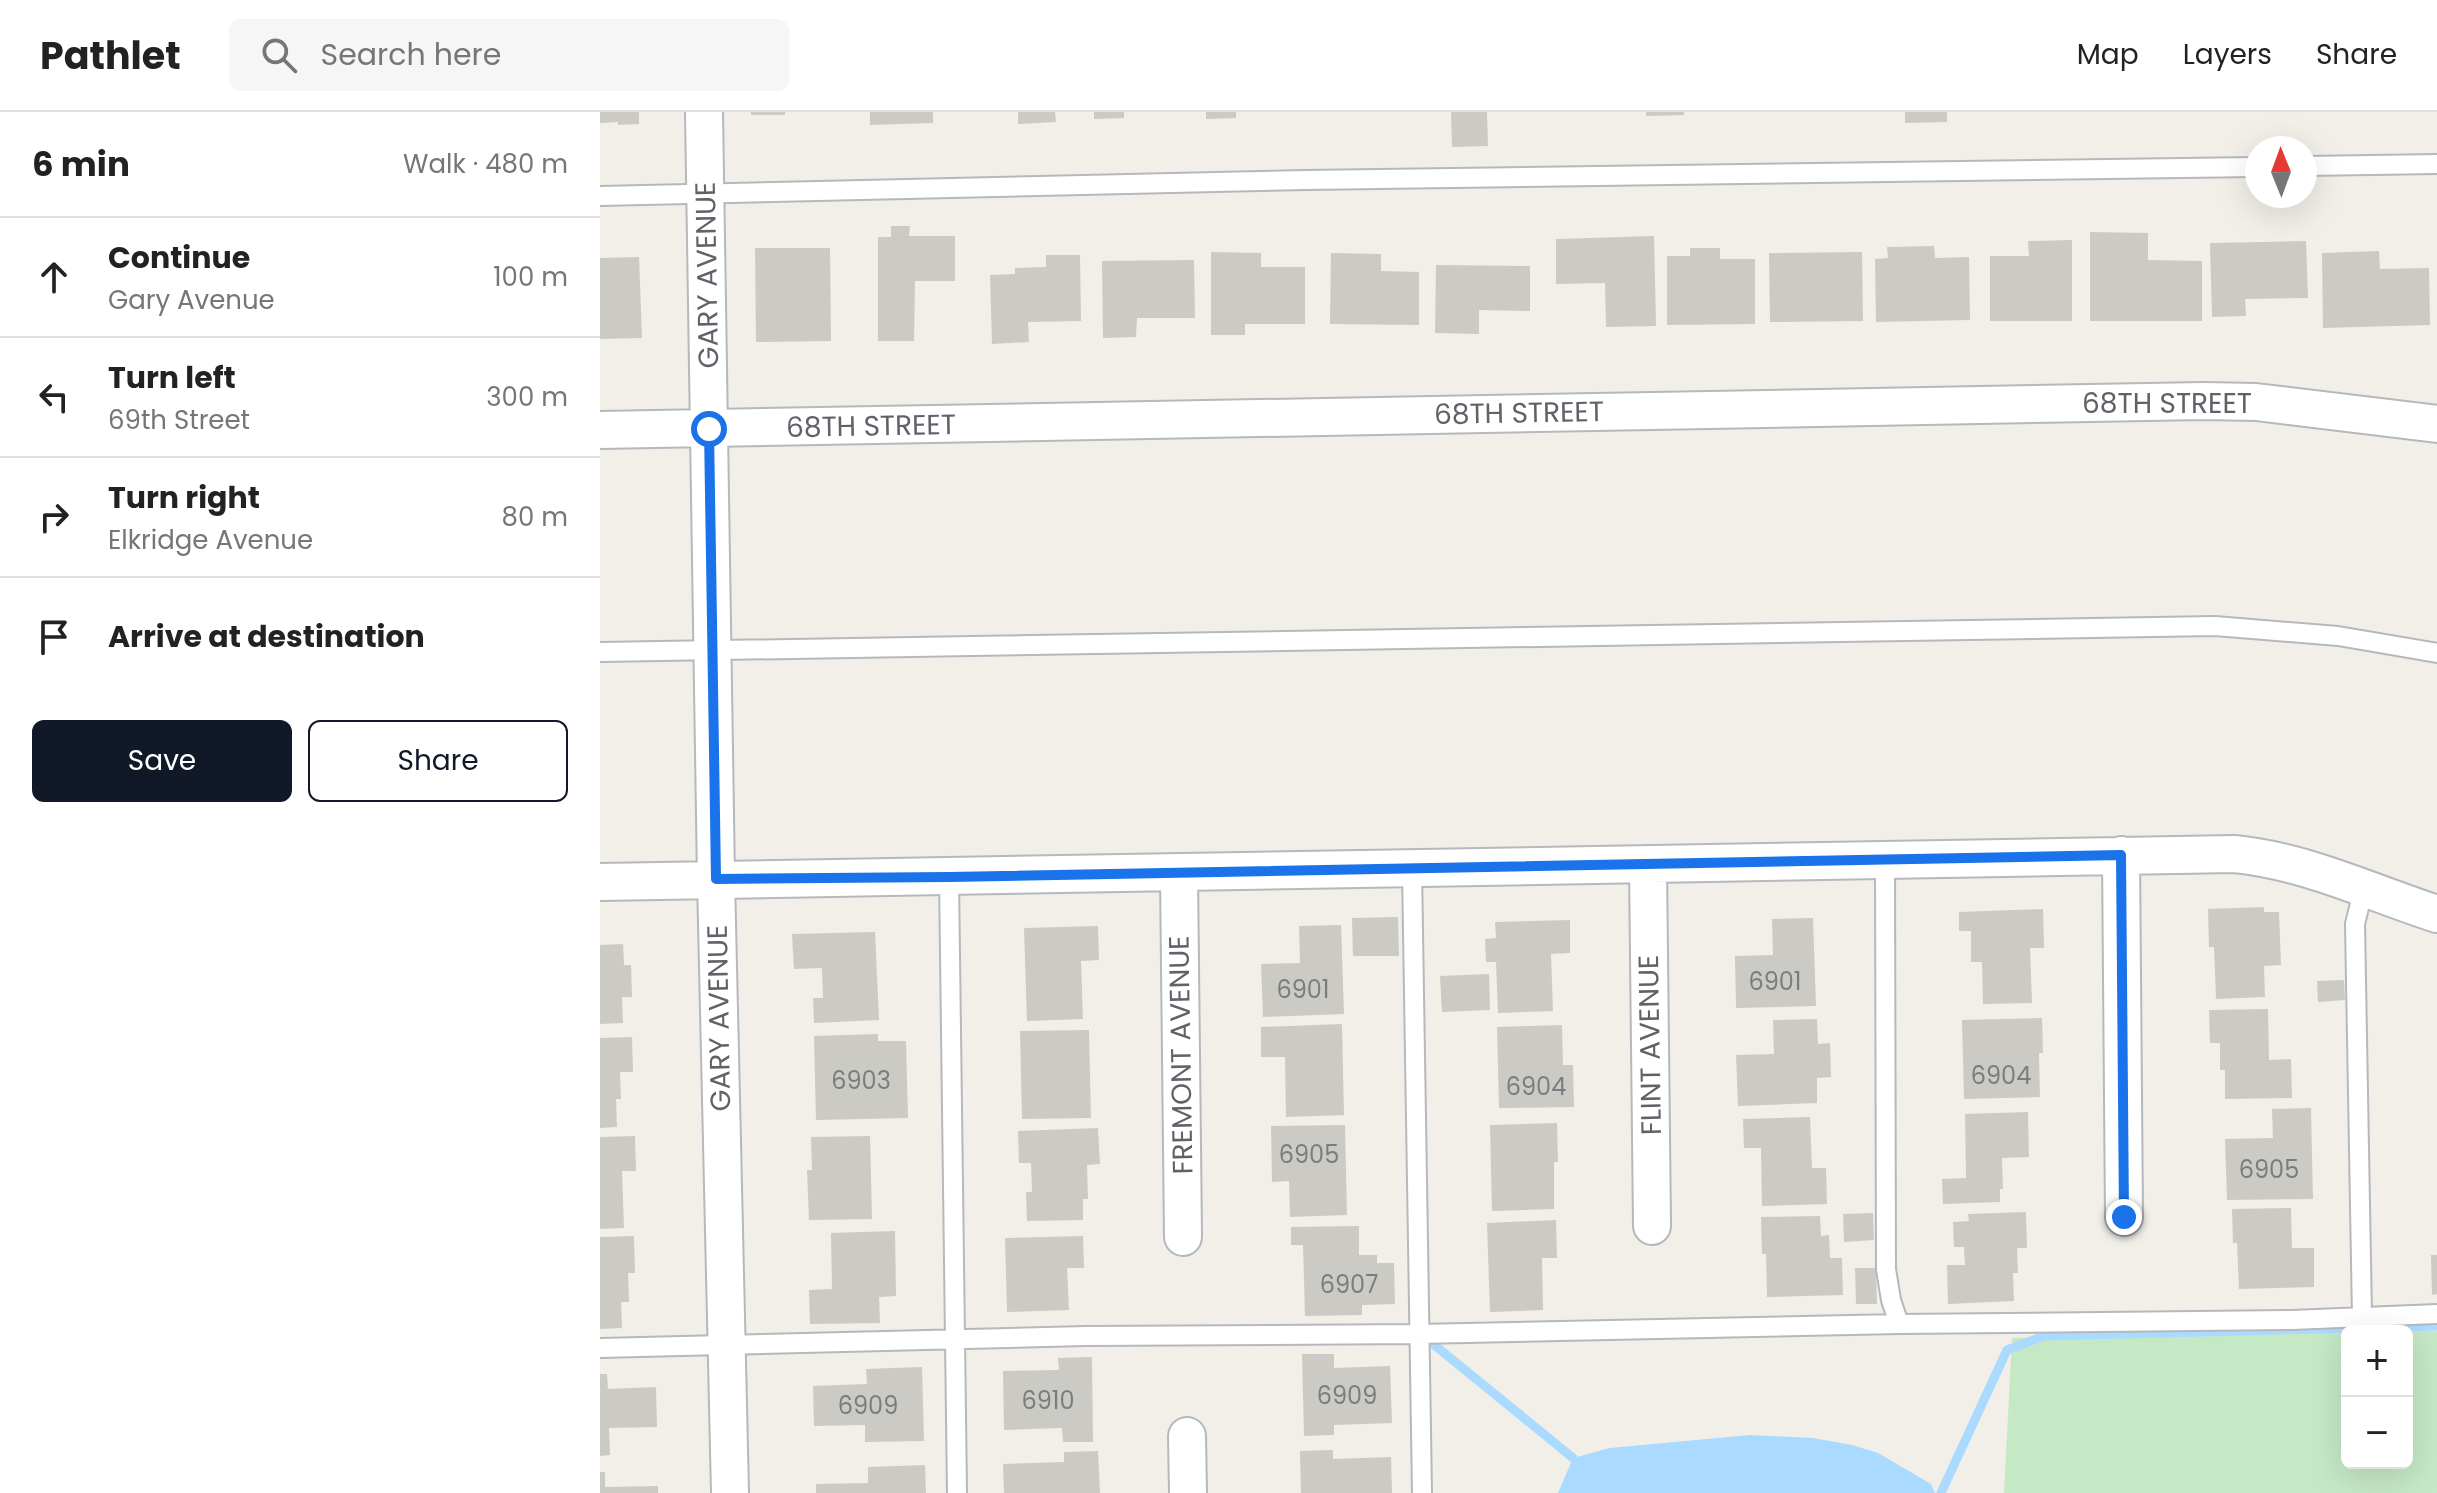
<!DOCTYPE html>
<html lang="en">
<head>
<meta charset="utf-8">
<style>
  body { margin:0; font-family:Poppins,sans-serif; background:#f6f6f6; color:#222 }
  .controls { position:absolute; right:24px; bottom:24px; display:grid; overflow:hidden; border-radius:12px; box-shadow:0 8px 32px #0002 }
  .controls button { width:72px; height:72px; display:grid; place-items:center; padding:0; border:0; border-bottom:2px solid #e0e0e0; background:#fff; color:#222; font:40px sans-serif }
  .compass { position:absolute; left:1645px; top:24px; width:72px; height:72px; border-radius:50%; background:#fff; box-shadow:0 8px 32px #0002; rotate:359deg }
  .stop { position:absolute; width:24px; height:24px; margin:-18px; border:6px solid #1a73e8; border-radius:50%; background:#fff }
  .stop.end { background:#1a73e8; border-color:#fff; box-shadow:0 2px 8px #0008 }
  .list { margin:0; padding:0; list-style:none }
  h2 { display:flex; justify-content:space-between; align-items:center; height:104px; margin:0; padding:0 32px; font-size:34px }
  h2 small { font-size:26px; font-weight:400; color:#767676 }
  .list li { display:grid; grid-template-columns:52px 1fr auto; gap:24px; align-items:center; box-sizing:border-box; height:120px; padding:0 32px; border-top:2px solid #e0e0e0 }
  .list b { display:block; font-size:30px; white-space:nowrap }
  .list p { margin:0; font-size:26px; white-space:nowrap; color:#767676 }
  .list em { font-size:26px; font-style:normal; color:#767676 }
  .actions { display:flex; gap:16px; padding:24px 32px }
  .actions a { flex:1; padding:18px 0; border:2px solid #111827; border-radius:12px; text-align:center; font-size:28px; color:#111827 }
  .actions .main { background:#111827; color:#fff }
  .icon { flex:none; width:44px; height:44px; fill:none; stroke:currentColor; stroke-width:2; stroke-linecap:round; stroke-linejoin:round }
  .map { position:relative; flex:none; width:1837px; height:1381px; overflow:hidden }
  header { display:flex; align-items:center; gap:48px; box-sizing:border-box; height:112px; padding:0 40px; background:#fff; border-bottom:2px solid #e0e0e0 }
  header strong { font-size:38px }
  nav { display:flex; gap:44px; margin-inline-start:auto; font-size:28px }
  .search { width:560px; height:72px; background:#f6f6f6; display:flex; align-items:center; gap:20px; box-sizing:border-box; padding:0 28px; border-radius:12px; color:#767676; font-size:30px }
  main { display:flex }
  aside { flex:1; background:#fff }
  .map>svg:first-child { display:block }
  .green { fill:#c5e8c5 }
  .water { fill:#aadaff }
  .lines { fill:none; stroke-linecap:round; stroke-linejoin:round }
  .stream { stroke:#aadaff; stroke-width:9 }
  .building { fill:#cccac5 }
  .service-casing { stroke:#b5b8bc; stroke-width:22 }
  .minor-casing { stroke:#b5b8bc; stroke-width:40 }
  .service { stroke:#fff; stroke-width:18 }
  .minor { stroke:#fff; stroke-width:36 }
  .route { stroke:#1a73e8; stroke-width:10 }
  .labels { text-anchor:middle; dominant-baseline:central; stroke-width:7; stroke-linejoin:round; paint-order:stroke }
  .number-label { font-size:24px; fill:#7a7d7f }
  .street-label { font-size:28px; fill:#5f6368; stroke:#fff }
</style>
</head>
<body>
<header>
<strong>Pathlet</strong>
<div class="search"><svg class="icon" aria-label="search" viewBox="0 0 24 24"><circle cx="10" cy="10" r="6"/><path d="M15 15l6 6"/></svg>Search here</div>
<nav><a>Map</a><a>Layers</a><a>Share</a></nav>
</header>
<main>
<aside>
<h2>6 min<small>Walk · 480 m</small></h2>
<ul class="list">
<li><svg class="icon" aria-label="ahead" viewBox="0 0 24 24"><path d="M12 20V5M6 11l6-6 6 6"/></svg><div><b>Continue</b><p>Gary Avenue</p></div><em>100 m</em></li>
<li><svg class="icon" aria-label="left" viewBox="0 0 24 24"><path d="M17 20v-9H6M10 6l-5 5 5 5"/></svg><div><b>Turn left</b><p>69th Street</p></div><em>300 m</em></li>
<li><svg class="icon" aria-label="right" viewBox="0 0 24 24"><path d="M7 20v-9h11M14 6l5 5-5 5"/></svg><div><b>Turn right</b><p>Elkridge Avenue</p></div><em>80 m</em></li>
<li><svg class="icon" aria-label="arrive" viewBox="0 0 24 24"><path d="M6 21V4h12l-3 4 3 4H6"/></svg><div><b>Arrive at destination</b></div></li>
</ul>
<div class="actions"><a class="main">Save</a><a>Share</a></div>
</aside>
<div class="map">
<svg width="1837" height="1381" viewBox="0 0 1837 1381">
  <rect width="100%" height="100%" fill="#f1efe8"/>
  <path class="green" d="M1807,1219H1837V1381H1404L1412,1226L1747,1220V1351H1807Z"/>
  <path class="water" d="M1150,1323L1213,1326L1252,1333L1278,1341L1331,1372L1335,1381H958L973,1346L1010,1336Z"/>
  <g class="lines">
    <path class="stream" d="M832,1231L973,1346
      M1341,1381L1407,1238L1444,1224L1837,1214"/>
  </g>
  <path class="building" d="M0,0H39V12L18,13V10L0,11Z
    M151,0H185V3H151Z
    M270,0H333V11L270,13Z
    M418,0H455L456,10L418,12Z
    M494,0H524V6L494,7Z
    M606,0H636V6L606,7Z
    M851,0H887L888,34L852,35Z
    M1046,0H1084V3L1046,4Z
    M1305,0H1347V10L1305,11Z
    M291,114H310L309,124H355V169H315L314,229H278V125H291Z
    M1490,120L1548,121V148L1602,149V209H1490Z
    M1054,124L1056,214L1006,215L1005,171L956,172V127Z
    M1472,128V209H1390V144H1429L1428,129Z
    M1706,129L1708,186L1645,187L1646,204L1612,205L1610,131Z
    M1334,134L1335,146L1369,145L1370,208L1276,210L1275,147L1288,146L1287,135Z
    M155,136H230L231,229L156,230Z
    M1090,136H1120V147H1155V212L1067,213V144H1090Z
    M1779,139L1780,157L1829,156L1830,213L1723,216L1722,141Z
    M611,140L661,141V155H705V212H645V223H611Z
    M1262,140L1263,209L1170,210L1169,141Z
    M731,141L781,142V159L819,160V213L730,212Z
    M446,143H480L481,209L428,210L429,230L392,232L390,163L415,162V156L446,155Z
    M39,145L42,226L0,227V146Z
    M594,148L595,206H537L536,225L503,226L502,149Z
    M836,153L930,154V199L879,198V222L835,221Z
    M1664,795V800H1679L1681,853L1664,854L1665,885L1616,887L1614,835H1609L1608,797Z
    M1443,797L1444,836H1430L1432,891L1383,892L1382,850H1371V819H1359V800Z
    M798,805L799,844H753L752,806Z
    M1213,806L1216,894L1136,896L1135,844L1173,843L1172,807Z
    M970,808V841L951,842L953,899L898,901L896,850H886L885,827L896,826L895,810Z
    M741,813L744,902L663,905L661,852L700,851L699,814Z
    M498,814L499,848L481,849L483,907L427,909L424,816Z
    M275,820L279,908L214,911L213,886H223L222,856L194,857L192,822Z
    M23,832L24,853H31L32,885H22L23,911L0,912V833Z
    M889,862L890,898L842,900L840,864Z
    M1744,868L1745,888L1718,890L1717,869Z
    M1668,897L1669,948L1691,947L1692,986L1625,987V958H1620V931H1610L1609,898Z
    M1442,906L1443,941H1439L1440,985L1364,987L1362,908Z
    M1217,907L1218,932L1230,931L1231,965L1217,966V991L1138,994L1136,943L1174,942L1173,908Z
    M742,912L744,1003L686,1005L685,945H661V915Z
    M962,913L963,953H973L974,995L899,996L897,915Z
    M489,918L491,1006L422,1007L420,919Z
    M278,922V929H306L308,1006L216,1008L214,924Z
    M32,925L33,960H20L21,987H16L17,1015L0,1016V926Z
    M1711,996L1713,1087L1627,1088L1625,1027L1673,1026L1672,997Z
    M1428,1000L1429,1045L1402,1046L1403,1077H1400V1090L1343,1092L1342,1067L1366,1066L1365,1002Z
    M1210,1005L1212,1056H1226L1227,1092L1162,1094L1161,1036H1144L1143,1007Z
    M957,1011L958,1050H954V1097L892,1099L890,1013Z
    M745,1013L747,1103L690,1105L689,1069L672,1070L671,1014Z
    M498,1016L500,1052L487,1053L488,1087H483V1108L427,1109L426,1080H432L431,1051H419L418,1019Z
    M35,1024L36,1059H22L24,1116L0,1117V1025Z
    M270,1024L272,1107L209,1108L207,1058H212L211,1025Z
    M1691,1096L1692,1136H1714V1175L1639,1177L1637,1131H1633L1632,1097Z
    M1426,1100L1427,1136H1417L1418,1161H1413L1414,1189L1348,1192L1347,1153H1365L1364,1135H1354L1353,1110L1369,1109L1368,1102Z
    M1273,1101L1274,1128L1244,1130L1243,1102Z
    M1220,1104L1221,1124L1229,1123L1230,1146H1242L1243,1183L1167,1185L1166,1142H1162L1161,1105Z
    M956,1108L957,1146H942L943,1198L890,1200L887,1111Z
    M759,1114V1143H777V1151H794L795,1192L762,1193V1203L705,1204L703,1133H691V1115Z
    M295,1119L296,1184L279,1185L280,1211L210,1212L209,1178L232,1177L231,1121Z
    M34,1124L35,1161H28L29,1190H21L22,1216L0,1217V1125Z
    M483,1124L484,1156H467L469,1198L407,1200L405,1126Z
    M1831,1143H1837V1182L1832,1183Z
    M1255,1156H1276L1277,1192H1256Z
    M702,1242H734V1256L790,1254L792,1311L734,1313V1323L704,1324Z
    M492,1245L493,1330H463L462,1316L404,1318L403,1259L459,1258L458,1246Z
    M322,1255L324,1329L265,1330V1313L214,1314L213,1274L267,1272L266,1257Z
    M0,1262H7L8,1277L56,1275L57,1315L9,1316L10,1343L0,1344Z
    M733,1338V1347L791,1345L792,1381H701L700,1339Z
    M498,1339L500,1381H404L403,1352L464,1350V1340Z
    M325,1353L326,1381H216V1372L268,1371V1355Z
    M0,1360H5V1375L58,1374V1381H0Z"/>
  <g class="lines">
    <defs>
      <path id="service" d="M1705,54L1837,52
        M0,84L706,68L1657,55
        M0,540L1615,514L1738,524L1837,541
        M1285,748L1286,1157L1291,1188L1299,1212
        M812,756L822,1381
        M349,765L357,1381
        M1762,1205L1755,812L1764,775
        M0,1236L486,1224L818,1222L1299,1212L1692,1208L1837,1202"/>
      <path id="minor" d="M104,0L116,767L130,1381
        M0,318L1604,289L1656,290L1837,312
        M1521,743L1524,1105
        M1048,752L1052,1114
        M579,761L583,1125
        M0,770L1634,742C1706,749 1769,780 1837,802
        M587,1324L588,1381"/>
    </defs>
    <use href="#service" class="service-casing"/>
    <use href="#minor" class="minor-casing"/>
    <use href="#service" class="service"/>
    <use href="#minor" class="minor"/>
  </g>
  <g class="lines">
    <path class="route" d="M109,317L116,767L349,765L1521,743L1524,1105"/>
  </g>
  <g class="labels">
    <g class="number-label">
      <text x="1175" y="869">6901</text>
      <text x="703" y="877">6901</text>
      <text x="1401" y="963">6904</text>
      <text x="261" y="968">6903</text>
      <text x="936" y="974">6904</text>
      <text x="709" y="1042">6905</text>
      <text x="1669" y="1057">6905</text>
      <text x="749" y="1172">6907</text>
      <text x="747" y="1283">6909</text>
      <text x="448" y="1288">6910</text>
      <text x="268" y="1293">6909</text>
    </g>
    <g class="street-label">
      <text transform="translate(107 163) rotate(-91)">GARY AVENUE</text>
      <text x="1567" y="291">68TH STREET</text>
      <text transform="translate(919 301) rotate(-1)">68TH STREET</text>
      <text transform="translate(271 314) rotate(-1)">68TH STREET</text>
      <text transform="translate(119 906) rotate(-91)">GARY AVENUE</text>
      <text transform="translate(1050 933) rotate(-91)">FLINT AVENUE</text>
      <text transform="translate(581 943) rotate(-91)">FREMONT AVENUE</text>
    </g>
  </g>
</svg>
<div class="controls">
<button>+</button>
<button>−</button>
</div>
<svg class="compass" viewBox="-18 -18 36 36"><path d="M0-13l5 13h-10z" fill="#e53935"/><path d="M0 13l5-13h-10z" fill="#767676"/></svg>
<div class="stop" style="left:109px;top:317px"></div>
<div class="stop end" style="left:1524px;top:1105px"></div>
</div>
</main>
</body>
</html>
